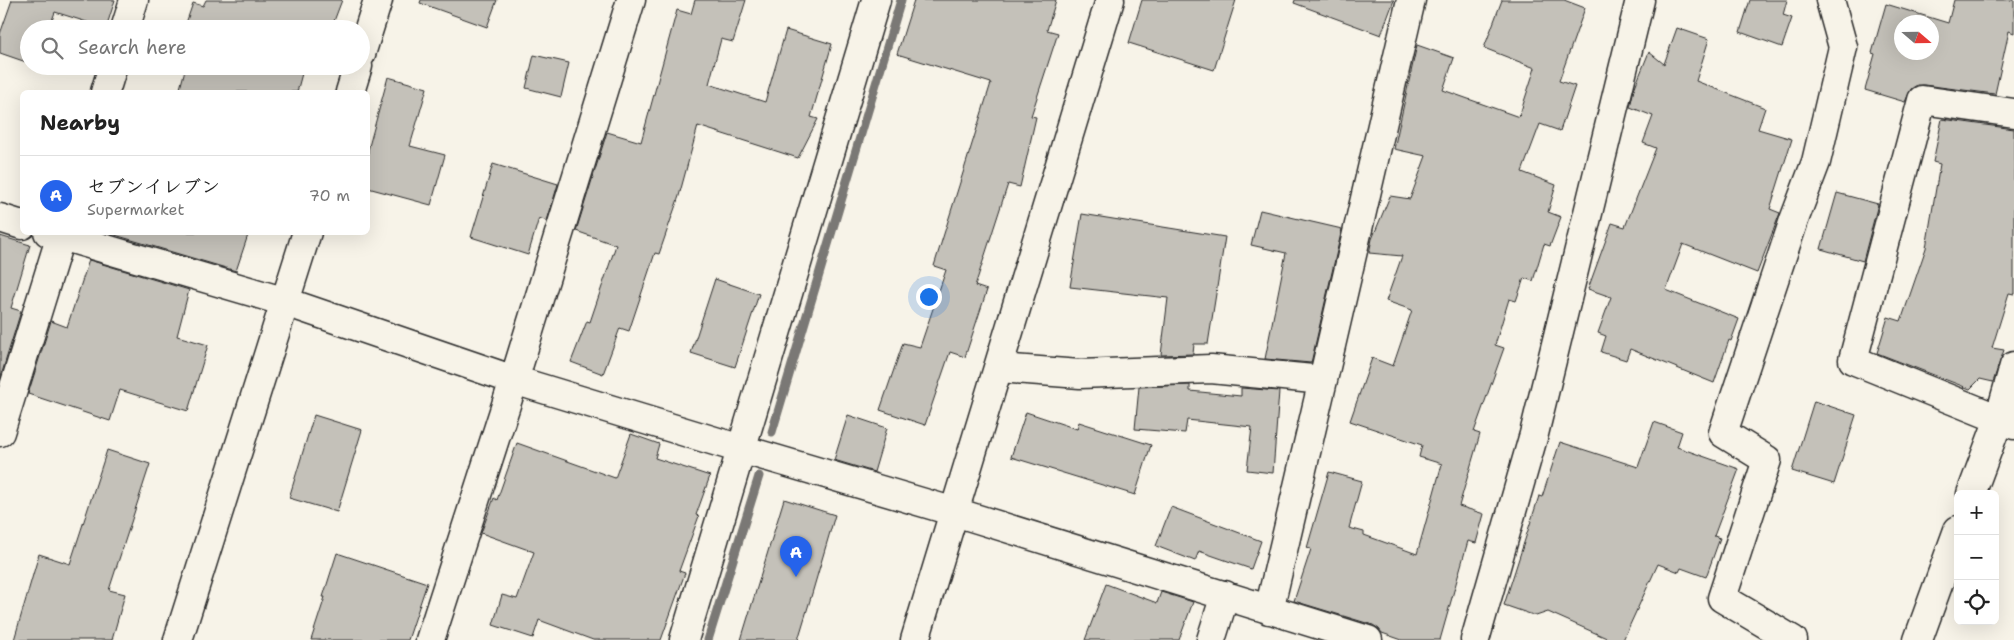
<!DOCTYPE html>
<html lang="en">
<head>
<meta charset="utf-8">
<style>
  body { margin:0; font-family:"Shantell Sans","Klee One",sans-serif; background:#f6f6f6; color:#222 }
  .controls { position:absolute; right:15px; bottom:15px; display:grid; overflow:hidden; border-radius:8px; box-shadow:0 5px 20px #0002 }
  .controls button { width:45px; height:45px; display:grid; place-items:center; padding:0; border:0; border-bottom:1px solid #e0e0e0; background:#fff; color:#222; font:25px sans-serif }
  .compass { position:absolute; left:1894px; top:15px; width:45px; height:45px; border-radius:50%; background:#fff; box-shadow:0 5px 20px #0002; rotate:110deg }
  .you { position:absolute; left:928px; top:296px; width:18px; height:18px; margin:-12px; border:4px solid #fff; border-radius:50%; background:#1a73e8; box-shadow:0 0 0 8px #1a73e833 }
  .badge { display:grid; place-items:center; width:32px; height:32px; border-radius:50%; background:#2563eb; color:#fff; font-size:16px; font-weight:700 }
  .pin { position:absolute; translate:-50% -41px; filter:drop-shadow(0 1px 2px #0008) }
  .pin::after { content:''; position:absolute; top:26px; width:18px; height:15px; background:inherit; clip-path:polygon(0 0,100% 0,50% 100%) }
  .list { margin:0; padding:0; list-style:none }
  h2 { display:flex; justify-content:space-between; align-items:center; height:65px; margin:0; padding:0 20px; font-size:21px }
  h2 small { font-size:16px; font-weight:400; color:#767676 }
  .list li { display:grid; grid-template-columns:32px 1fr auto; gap:15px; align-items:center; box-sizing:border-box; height:80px; padding:0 20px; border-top:1px solid #e0e0e0 }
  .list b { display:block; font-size:19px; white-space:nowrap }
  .list p { margin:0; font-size:16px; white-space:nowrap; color:#767676 }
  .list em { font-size:16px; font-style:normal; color:#767676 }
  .icon { flex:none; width:28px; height:28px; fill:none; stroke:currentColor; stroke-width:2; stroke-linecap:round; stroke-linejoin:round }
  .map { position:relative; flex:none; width:2014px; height:640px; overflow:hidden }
  .search { position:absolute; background:#fff; box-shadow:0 5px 20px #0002; left:20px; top:20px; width:350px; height:55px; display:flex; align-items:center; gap:12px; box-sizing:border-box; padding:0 18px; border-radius:28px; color:#767676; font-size:19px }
  .panel { position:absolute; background:#fff; box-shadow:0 5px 20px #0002; left:20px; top:90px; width:350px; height:145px; border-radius:8px }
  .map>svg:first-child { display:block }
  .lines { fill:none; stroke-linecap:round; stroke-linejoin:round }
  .stream { stroke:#7a7874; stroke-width:9 }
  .building { fill:#c4c1b9; stroke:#2b2b2b; fill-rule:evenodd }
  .minor-casing { stroke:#2b2b2b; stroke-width:31 }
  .tertiary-casing { stroke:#2b2b2b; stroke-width:31 }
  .minor { stroke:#f7f3e8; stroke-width:28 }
  .tertiary { stroke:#f7f3e8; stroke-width:28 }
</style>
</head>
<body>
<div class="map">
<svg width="2014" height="640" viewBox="0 0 2014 640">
  <rect width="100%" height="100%" fill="#f7f3e8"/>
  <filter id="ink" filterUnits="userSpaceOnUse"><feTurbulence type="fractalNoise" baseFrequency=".02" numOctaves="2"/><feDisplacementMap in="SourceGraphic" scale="10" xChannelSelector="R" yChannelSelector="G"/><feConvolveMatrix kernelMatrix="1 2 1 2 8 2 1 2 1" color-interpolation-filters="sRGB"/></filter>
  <g filter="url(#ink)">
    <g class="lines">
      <path class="stream" d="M772,432L901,0
        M708,640L759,476"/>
    </g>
    <path class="building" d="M12,0H115L106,28L55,12L49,29H29V63L0,53V34Z
      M206,0H342L331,29H184L193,3L203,6Z
      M421,0H497L487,27L420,3Z
      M695,0H746L733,42L721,39L709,84L765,102L786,30L832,44L811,117L818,119L798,158L698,126L679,196L659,254L655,253L629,331L620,328L603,374L571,362L587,321L590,322L616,245L576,231L607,132L641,142L677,10L691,14Z
      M914,0H1056L1047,30L1058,33L1031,116L1036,117L1020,187L1008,184L975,286L987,290L965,357L950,352L925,425L880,410L903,343L920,347L946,270L934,266L991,83L897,54Z
      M1142,0H1236L1214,70L1129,43Z
      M1295,0H1394L1381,35L1294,3Z
      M1502,0H1564L1585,8L1559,81L1575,86L1560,131L1540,124L1522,172L1556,185L1548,212L1561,217L1550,246L1544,244L1533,281L1524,278L1516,301L1509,299L1495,345L1504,348L1474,432L1480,434L1459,506L1484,514L1476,543L1468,541L1440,640H1402L1382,633L1379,629L1373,625L1294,601L1311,549L1307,548L1329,472L1362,481L1349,528L1364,532V535L1417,554L1442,464L1419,457L1422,445L1350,421L1372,358L1393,366L1412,310L1386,301L1402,256L1369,253L1372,239L1390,196L1410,199L1426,156L1394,149L1417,45L1454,58L1443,90L1519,117L1535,68L1484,48Z
      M1750,0H1787L1783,15L1792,18L1782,47L1740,32Z
      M1954,0H2014V33L2009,31L1995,94L1924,85H1917L1911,89L1905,102L1865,90L1875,54L1872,53L1886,4L1948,23ZM1902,22H1932V52H1902Z
      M1677,28L1709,39L1696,81L1765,108L1758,129L1792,139L1770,209L1780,213L1757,273L1683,244L1666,290L1739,319L1731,341L1729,340L1714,383L1630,349L1626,360L1601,352L1606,336L1598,333L1611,297L1588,289L1612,223L1625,227L1656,148L1643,143L1653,116L1630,107L1634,89L1649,52L1664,64Z
      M534,55L569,63L561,97L526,88Z
      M186,66H304L297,92H179Z
      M388,77L427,88L410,146L445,155L431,205L368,188V150Z
      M1942,119L2014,129V294L2009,293L1992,348L2004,350L1993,382L1980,379L1970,389L1877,353L1888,317L1901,321L1926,248L1940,164L1933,162Z
      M493,164L558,184L547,221L539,218L528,255L471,237Z
      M1837,193L1878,204L1863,261L1821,249Z
      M1260,210L1342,229L1311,363L1265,359L1286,253L1251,245Z
      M1082,214L1225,237L1208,344H1194L1193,354L1161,355L1168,298L1070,287Z
      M105,232H249L236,271Z
      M0,236L30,245L11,308L21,311L0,379Z
      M89,260L189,290L177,336L208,345L188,411L120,390L110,421L28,394L51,321L67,327Z
      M715,279L759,294L735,367L691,353Z
      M1190,385V391L1241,396V388L1279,391L1273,473L1247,470L1252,427L1187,420L1185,433L1135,429L1139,387Z
      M1814,401L1856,415L1834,484L1792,471Z
      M1026,412L1077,429L1079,422L1151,445L1135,495L1011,457Z
      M314,415L362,430L337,512L289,498Z
      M848,415L887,428L874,472L834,460Z
      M1654,422L1682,432L1677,447L1739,469L1714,536L1720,538L1706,577L1681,568L1679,572L1658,564L1623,640H1611L1548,612L1536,616L1504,605L1539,496L1542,497L1560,442L1638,467Z
      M631,434L659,444L655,458L710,476L696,515L699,516L679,571L685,573L661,640H593L539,620L533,638L493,625L502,595L517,599L534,552L481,533L494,498L497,500L517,443L615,478Z
      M107,450L150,464L109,590L125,594L112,640H14L39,554L70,564Z
      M784,499L835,515L811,597L798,640H741Z
      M1171,507L1261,541L1251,569L1199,551L1195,561L1156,546Z
      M337,553L427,583L408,640H311L325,597H323Z
      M1106,584L1157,603L1161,592L1193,602L1179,640H1085Z"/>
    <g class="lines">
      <defs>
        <path id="minor" d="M125,29L134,0
          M361,54L378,0
          M105,92L113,66
          M350,92L358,66
          M2014,113L1922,100L1853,360L2014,425
          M0,218L22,225
          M48,232L286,302L514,380L741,449L955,512L1368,640
          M999,368L1080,374L1211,369L1323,380L1269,610
          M1323,380L1411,0
          M0,432L62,232
          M1971,494L1999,419L2014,366
          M178,640L307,232
          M430,640L514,380L631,0
          M684,640L876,0
          M1211,640L1225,595
          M1475,640L1534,434L1640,0
          M1793,640L1722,598L1767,460L1723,433L1794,220L1816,162L1843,47L1830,0
          M1918,640L1958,530"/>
        <path id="tertiary" d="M915,640L1110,0"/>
      </defs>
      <use href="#minor" class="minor-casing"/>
      <use href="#tertiary" class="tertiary-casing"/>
      <use href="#minor" class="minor"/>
      <use href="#tertiary" class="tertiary"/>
    </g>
  </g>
</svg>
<div class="controls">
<button>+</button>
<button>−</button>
<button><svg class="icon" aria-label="locate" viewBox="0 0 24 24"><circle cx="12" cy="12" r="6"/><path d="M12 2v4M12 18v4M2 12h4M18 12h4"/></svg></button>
</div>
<svg class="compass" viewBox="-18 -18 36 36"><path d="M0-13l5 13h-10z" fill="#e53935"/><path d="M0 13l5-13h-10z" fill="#767676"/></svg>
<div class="you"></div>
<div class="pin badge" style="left:796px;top:577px">A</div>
<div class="search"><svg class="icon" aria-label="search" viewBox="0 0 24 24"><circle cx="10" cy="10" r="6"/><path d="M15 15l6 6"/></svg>Search here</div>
<section class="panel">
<h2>Nearby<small></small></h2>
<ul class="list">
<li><span class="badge">A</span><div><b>セブンイレブン</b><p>Supermarket</p></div><em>70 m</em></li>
</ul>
</section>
</div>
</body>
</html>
